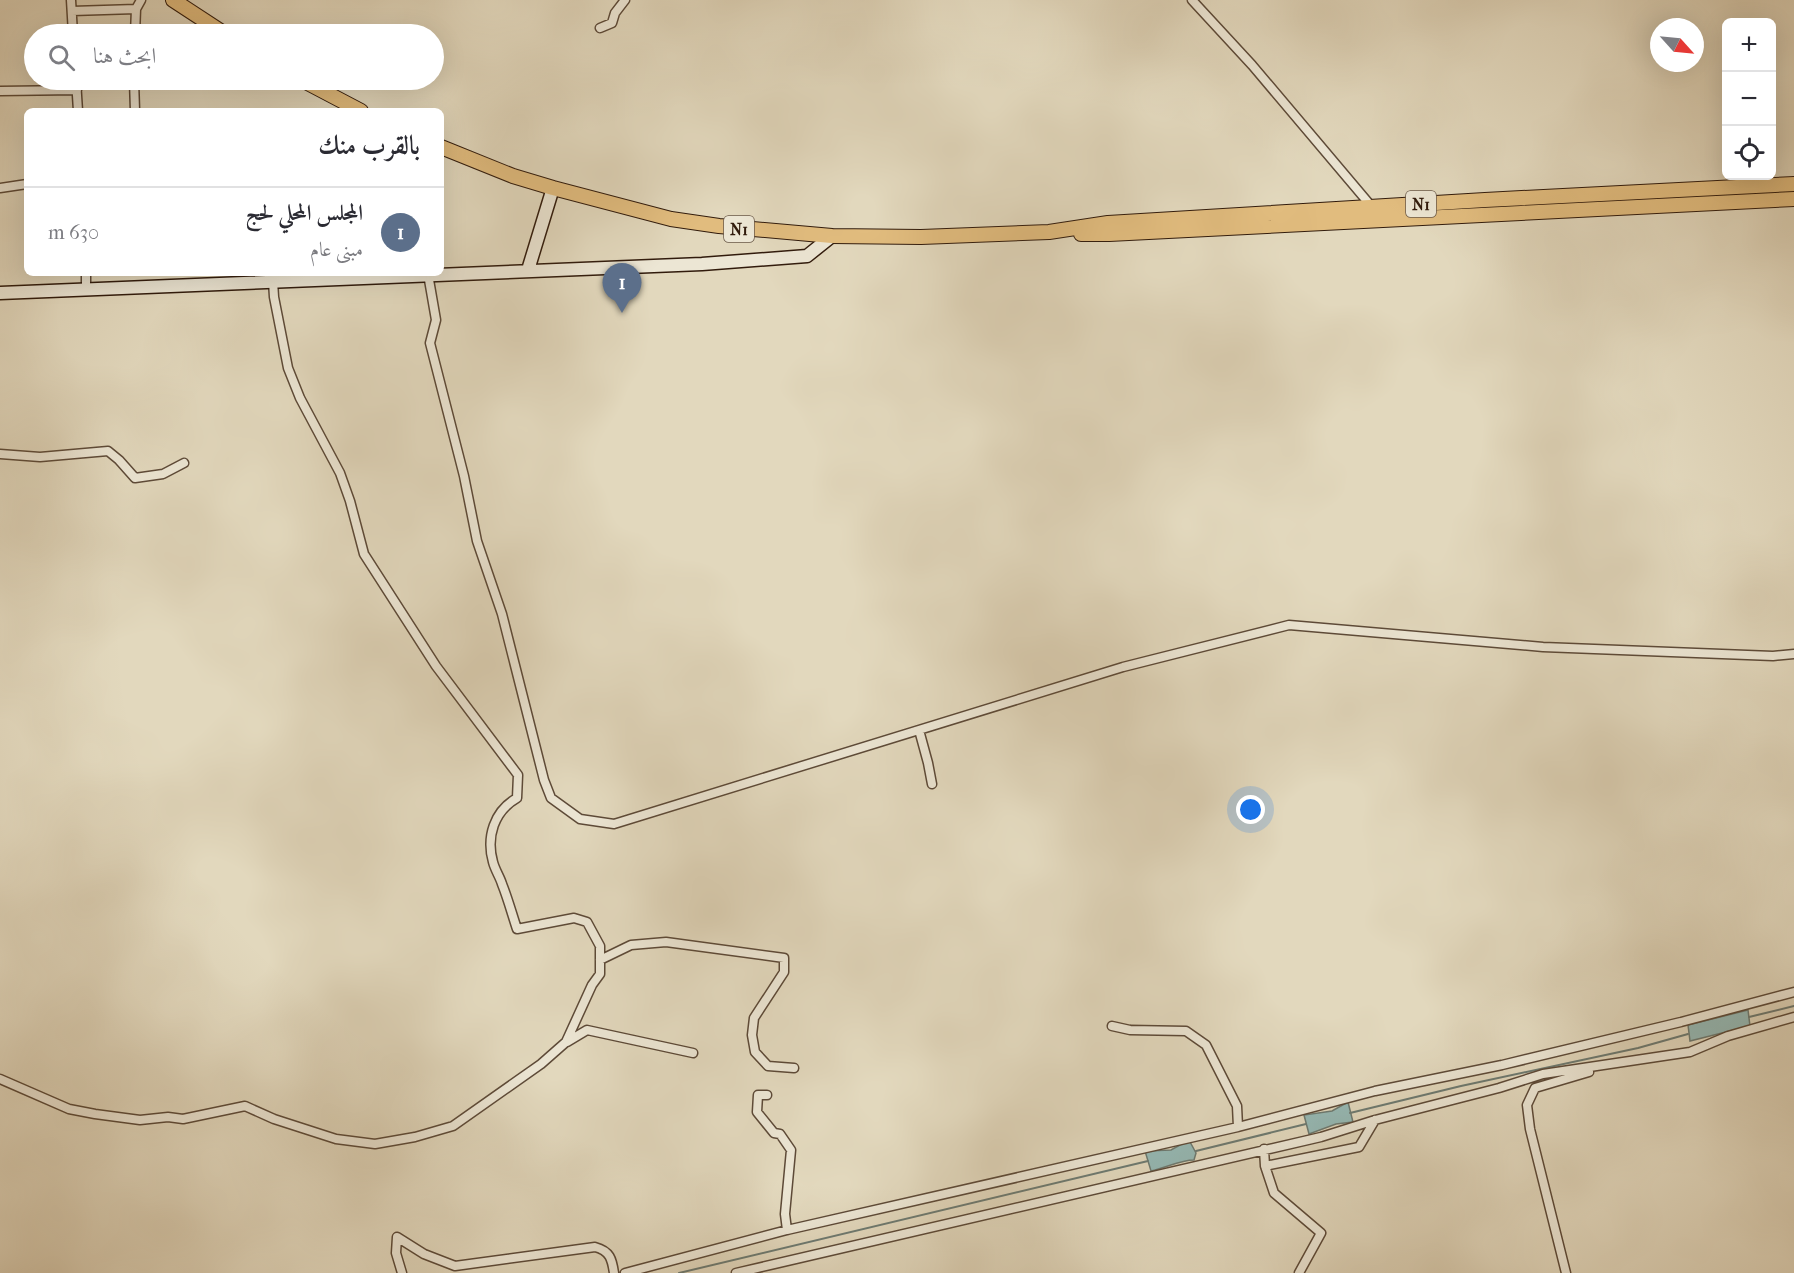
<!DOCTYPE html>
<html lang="ar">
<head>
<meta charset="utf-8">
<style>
  body { margin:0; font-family:"IM FELL French Canon",Amiri,serif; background:#f2f2f3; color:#2b2b33; direction:rtl }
  .controls { position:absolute; right:18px; top:18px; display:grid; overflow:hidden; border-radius:9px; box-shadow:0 6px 24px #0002 }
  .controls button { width:54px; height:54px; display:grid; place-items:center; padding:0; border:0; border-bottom:2px solid #e1e1e2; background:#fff; color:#2b2b33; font:30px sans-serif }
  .compass { position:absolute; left:1650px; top:18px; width:54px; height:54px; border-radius:50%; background:#fff; box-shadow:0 6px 24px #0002; rotate:117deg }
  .you { position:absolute; left:1251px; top:810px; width:21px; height:21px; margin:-15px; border:4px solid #fff; border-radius:50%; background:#1a73e8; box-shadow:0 0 0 9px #1a73e833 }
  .badge { display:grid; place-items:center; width:39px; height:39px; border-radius:50%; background:#8f2418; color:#fff; font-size:20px; font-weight:700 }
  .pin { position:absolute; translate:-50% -50px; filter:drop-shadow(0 2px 3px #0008) }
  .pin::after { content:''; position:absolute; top:32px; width:21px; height:18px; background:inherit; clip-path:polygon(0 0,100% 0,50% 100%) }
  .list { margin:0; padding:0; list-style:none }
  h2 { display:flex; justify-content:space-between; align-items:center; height:78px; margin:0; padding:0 24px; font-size:26px }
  h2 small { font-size:20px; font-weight:400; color:#7c7c81 }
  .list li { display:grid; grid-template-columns:39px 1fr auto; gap:18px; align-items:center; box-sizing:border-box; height:90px; padding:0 24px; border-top:2px solid #e1e1e2 }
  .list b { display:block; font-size:22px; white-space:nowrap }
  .list p { margin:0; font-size:20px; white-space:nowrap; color:#7c7c81 }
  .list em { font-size:20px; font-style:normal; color:#7c7c81 }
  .icon { flex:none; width:33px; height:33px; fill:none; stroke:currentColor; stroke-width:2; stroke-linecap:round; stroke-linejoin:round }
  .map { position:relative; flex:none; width:1794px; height:1273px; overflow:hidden; direction:ltr }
  .search { position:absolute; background:#fff; box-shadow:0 6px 24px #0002; left:24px; top:24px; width:420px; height:66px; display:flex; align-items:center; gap:15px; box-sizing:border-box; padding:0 21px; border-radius:33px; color:#7c7c81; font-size:22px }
  .panel { position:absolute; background:#fff; box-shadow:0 6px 24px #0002; left:24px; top:108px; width:420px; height:168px; border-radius:9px; direction:rtl }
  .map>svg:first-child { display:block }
  .water { fill:#95b9b5; stroke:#6d7a71; stroke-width:1.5 }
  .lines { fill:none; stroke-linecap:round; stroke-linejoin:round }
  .stream { stroke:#6d7a71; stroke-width:2 }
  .minor-casing { stroke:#5d4a38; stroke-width:11 }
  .secondary-casing { stroke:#311b0c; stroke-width:15 }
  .trunk-casing { stroke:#311b0c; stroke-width:16 }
  .minor { stroke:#ece6d4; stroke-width:8 }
  .secondary { stroke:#ece6d4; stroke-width:12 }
  .trunk { stroke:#e1bc7e; stroke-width:14 }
  .labels { text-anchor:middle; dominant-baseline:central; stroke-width:5; stroke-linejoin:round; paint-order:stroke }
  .shield { fill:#ece6d4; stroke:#695848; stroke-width:1.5 }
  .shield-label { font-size:16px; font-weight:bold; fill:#311b0c }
</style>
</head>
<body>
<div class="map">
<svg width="1794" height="1273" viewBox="0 0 1794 1273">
  <rect width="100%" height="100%" fill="#e2d8bd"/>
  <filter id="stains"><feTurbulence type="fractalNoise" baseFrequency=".00333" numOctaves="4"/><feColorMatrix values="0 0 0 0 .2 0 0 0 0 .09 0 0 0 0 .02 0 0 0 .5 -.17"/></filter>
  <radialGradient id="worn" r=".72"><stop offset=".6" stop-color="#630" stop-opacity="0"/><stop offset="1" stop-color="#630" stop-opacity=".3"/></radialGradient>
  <path class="water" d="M1748,1010L1750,1026L1690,1041L1688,1025Z
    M1348,1102L1353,1122L1336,1124L1309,1134L1304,1115L1332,1111Z
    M1189,1140L1196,1153L1194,1160C1180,1160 1166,1168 1151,1171L1145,1151L1171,1150Z"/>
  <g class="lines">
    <path class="stream" d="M1749,1017L1794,1006
      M1350,1113L1461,1086L1638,1048L1688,1034
      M1196,1151L1306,1124
      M679,1273L1148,1161"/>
    <defs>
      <path id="minor" d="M71,0L73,34
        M1192,0L1252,65L1372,207
        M72,11L136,9
        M600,28L612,23L615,13L625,0
        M135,34L136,9L141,0
        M76,80L78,111
        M134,80L135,111
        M0,91L77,90
        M0,188L27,184
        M428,274L436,320L430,343L464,476L477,541L502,614L544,780L551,798L580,819L614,824L1123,667L1289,625L1543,647L1773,656L1794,654
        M86,289V273
        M0,454L40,457L108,451L119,460L135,478L163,474L184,463
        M919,730L928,763L932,784
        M600,960L631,945L666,942L784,958V972L754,1018L752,1035L755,1052L768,1066L794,1068
        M1112,1026L1130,1030L1186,1031L1206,1045L1237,1106L1238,1127
        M567,1042L587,1030L693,1053
        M0,1079L69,1109L95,1114L140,1120L168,1117L183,1119L245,1106L274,1119L336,1139L375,1144L415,1137L453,1126L541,1064L566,1042L592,985L600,974V946L587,922L574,918L517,929C512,914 508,899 502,884C500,877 495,870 493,862C486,837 494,811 517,798L518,775L436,666L364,554L350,501L340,473L300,398L288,368L274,297L273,281
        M767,1095H758L757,1112L774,1133L780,1134L791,1150L785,1214L787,1230
        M1264,1149L1265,1166L1274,1193L1321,1233L1299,1273
        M1265,1166L1359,1147L1375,1120
        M402,1273L396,1253L397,1237L424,1254L455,1266L595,1247C610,1251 612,1259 614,1273
        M625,1273L787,1230L1238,1127L1375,1091L1502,1065L1681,1022L1794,992
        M736,1273L1321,1137L1375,1120L1499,1088L1543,1074L1690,1052L1728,1036L1794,1017
        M1566,1273L1530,1129L1527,1105L1535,1088L1589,1072"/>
      <path id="secondary" d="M528,270L553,188
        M0,293L702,264L807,256L832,236"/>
      <path id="trunk" d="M173,0L225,34
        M302,80L361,111
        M441,147L513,176L553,188L671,219L719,226L832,236L921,237L1049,232L1108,223L1485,200L1794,184
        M1081,234H1109L1794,199"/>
    </defs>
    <use href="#minor" class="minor-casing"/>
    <use href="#secondary" class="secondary-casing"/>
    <use href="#trunk" class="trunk-casing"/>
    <use href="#minor" class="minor"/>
    <use href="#secondary" class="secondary"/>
    <use href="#trunk" class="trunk"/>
  </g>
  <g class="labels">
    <g class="shield">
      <rect x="1406" y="191" width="30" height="26" rx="4.5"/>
      <rect x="724" y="216" width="30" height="26" rx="4.5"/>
    </g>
    <g class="shield-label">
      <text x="1421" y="204">N1</text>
      <text x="739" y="229">N1</text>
    </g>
  </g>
  <rect width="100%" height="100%" filter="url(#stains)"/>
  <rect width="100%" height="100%" fill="url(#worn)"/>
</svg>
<div class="controls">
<button>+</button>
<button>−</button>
<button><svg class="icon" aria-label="locate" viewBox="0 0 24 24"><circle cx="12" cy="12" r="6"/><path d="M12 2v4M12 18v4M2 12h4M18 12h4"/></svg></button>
</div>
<svg class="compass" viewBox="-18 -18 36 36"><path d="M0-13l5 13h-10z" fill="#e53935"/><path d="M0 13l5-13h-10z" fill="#7c7c81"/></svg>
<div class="you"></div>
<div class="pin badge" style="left:622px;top:313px;background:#5c6f8a">1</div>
<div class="search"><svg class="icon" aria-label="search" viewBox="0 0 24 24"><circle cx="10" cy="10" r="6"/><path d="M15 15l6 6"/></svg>ابحث هنا</div>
<section class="panel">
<h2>بالقرب منك<small></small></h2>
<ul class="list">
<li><span class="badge" style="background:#5c6f8a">1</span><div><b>المجلس المحلي لحج</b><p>مبنى عام</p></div><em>630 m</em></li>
</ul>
</section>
</div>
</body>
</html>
